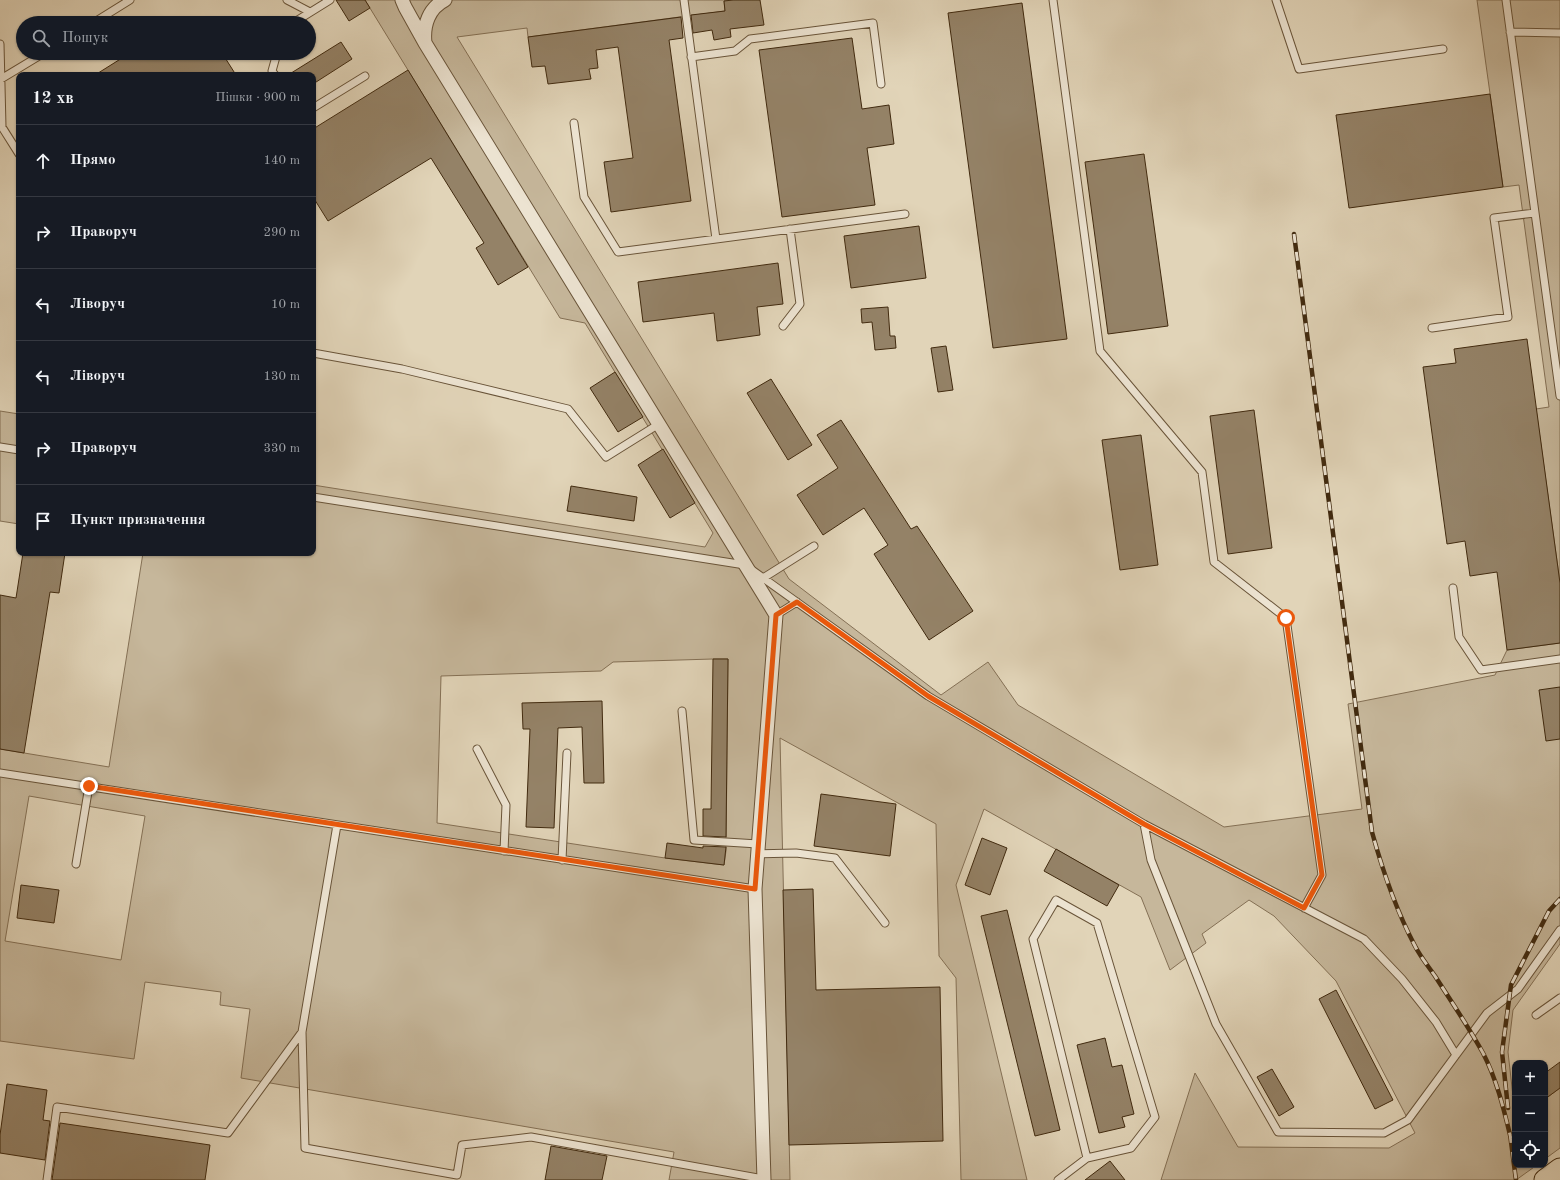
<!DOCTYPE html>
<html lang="uk">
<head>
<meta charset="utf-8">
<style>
  body { margin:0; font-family:"Old Standard TT",serif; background:#20242c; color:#f1f3f6 }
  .controls { position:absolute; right:12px; bottom:12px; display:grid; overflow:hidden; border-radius:8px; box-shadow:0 1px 3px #0004 }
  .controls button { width:36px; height:36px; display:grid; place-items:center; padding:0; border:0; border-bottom:1px solid #363941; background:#171b24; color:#f1f3f6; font:20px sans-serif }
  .stop { position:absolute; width:12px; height:12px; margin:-9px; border:3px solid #ea580c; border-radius:50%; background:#fff }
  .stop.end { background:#ea580c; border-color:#fff; box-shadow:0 1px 4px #0008 }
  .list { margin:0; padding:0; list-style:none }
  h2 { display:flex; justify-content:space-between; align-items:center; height:52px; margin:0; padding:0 16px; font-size:17px }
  h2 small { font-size:13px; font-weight:400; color:#9ea1a6 }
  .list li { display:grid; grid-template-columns:26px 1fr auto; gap:12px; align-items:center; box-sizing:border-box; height:72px; padding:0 16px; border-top:1px solid #363941 }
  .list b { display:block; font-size:15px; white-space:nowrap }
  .list em { font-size:13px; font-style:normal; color:#9ea1a6 }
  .icon { flex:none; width:22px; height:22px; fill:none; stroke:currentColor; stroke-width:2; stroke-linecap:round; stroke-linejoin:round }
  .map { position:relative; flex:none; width:1560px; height:1180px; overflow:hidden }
  .search { position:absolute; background:#171b24; box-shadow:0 1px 3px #0004; left:16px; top:16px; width:300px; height:44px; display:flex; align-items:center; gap:10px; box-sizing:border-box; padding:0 14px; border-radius:22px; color:#9ea1a6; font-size:15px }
  .panel { position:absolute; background:#171b24; box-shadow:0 1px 3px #0004; left:16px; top:72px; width:300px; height:484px; border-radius:8px }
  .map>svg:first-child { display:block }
  .green { fill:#c6b79b; stroke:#847055; fill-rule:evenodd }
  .building { fill:#948267; stroke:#412a0f }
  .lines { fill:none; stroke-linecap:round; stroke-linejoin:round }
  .service-casing { stroke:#695439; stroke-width:9 }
  .minor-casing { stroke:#695439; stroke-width:15 }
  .primary-casing { stroke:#412a0f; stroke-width:23 }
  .service { stroke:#ece3d1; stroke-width:7 }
  .minor { stroke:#ece3d1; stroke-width:13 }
  .primary { stroke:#e1d4b8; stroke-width:21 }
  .rail-casing { stroke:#412a0f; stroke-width:4.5 }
  .rail { stroke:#ece3d1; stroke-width:3; stroke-dasharray:9; stroke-linecap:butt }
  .route { stroke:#ea580c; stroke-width:5 }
</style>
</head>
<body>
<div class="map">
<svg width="1560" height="1180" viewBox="0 0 1560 1180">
  <rect width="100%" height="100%" fill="#e1d4b8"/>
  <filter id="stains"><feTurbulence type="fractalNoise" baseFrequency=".005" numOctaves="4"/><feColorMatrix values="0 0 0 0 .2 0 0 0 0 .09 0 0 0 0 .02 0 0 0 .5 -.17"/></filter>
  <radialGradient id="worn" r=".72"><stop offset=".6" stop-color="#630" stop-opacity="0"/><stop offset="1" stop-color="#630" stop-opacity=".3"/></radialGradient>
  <path class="green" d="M365,0H733L724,1L725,11L528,37L527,28L457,37L789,579L941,695L988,662L1018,705L1224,827L1362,809L1348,704L1495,675L1507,650L1560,643V944L1513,1010L1508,1052L1515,1114V1165H1537L1516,1180H1161L1195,1073L1238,1147L1389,1148L1415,1133L1336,981L1274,916L1249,900L1202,934L1206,943L1170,970L1141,897L984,809L956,885L1027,1180H961L956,978L939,956L936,824L780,738L790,1180H669L674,1152L241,1078L250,1009L220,1005L221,992L145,982L134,1059L0,1041V749L109,767L143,553H313V485L705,547L713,533L585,323L560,318ZM713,659H728L726,851L724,865L665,858L437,823L441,676L601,671L613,662ZM29,796L145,816L121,960L5,941Z
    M1477,0H1560V583L1536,409L1549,407L1519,185L1503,187Z
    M0,411L19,414V524L0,521Z
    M1560,1088V1148L1545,1159V1099Z"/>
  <path class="building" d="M336,0H365L370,8L349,21Z
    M733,0H760L764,25L730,29L731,37L714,40L712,30L693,33L691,15L725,11L724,1Z
    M1022,3L1067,339L993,348L948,13Z
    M681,17L683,38L669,40L691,201L611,212L604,162L633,158L618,47L596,50L598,68L589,69L591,79L548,84L545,66L532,67L528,37Z
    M852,38L862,109L889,105L894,144L867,148L875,205L782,217L759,50Z
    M341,42L352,59L313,84V75H288Z
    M130,53H222L236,75H95Z
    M408,70L528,267L498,285L476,248L484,243L431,158L328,221L313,197V129Z
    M1490,94L1503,187L1349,208L1336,115Z
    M1144,154L1168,326L1108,334L1085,162Z
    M919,226L926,278L851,288L844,236Z
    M778,263L783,304L757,307L760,335L717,341L714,313L643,322L638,282Z
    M888,307L890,336H895L896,348L875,350L872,322L862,323L861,309Z
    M1527,339L1560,583V643L1507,650L1497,572L1470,576L1465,541L1447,544L1423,367L1456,363L1454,349Z
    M946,346L953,390L938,392L931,348Z
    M615,372L643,417L618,432L590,388Z
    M771,379L812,445L788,460L747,393Z
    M1254,410L1272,548L1228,554L1210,416Z
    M841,420L911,529L917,526L973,611L929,640L874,554L888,545L864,508L823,535L797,495L838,468L817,435Z
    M1141,435L1158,565L1120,570L1102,440Z
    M663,449L695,503L670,518L638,465Z
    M571,486L637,497L634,521L567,511Z
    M23,553H65L59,593L50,592L24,753L0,749V595L16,598Z
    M713,659H728L726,837L703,836V809H711Z
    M1560,687V739L1546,741L1539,690Z
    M602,701L604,783H584L582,727L558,728L554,828L526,827L530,729H523L522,703Z
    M821,794L896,804L890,856L814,846Z
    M982,838L1007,848L990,895L965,885Z
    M667,843L703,848V846L726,847L724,865L665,858Z
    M1056,849L1119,885L1107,906L1044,871Z
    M21,885L59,890L54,923L17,918Z
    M813,889L816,990L940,987L943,1141L789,1145L783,890Z
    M1007,910L1060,1130L1035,1136L981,916Z
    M1336,990L1393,1100L1375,1109L1319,999Z
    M1105,1038L1112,1067L1122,1065L1134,1114L1122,1117L1125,1127L1099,1133L1077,1045Z
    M1560,1062V1088L1545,1099V1073Z
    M1272,1069L1294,1107L1279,1116L1257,1077Z
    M7,1084L47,1090L43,1120L50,1121L45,1160L0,1153V1135Z
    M60,1123L210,1145L205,1180H52Z
    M551,1146L607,1156L602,1180H545Z
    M1110,1161L1125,1180H1085Z"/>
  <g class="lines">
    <defs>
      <path id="service" d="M287,0L310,12
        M684,0L716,239
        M1053,0L1100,351L1202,472L1214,562L1286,618L1322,875L1304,908
        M1276,0L1299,69L1443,49
        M1506,0L1560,396
        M93,23L130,0
        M293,23L330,0
        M1510,32L1560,33
        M0,44L2,127L19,154
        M691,57L735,51L750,39L873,23L881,84
        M275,75L272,71L277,53
        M1,79L44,53
        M313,108L365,76
        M574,123L584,197L618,252L905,214
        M783,326L800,304L790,229
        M1432,328L1508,317L1494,218L1535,213
        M313,353L402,369L568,409L606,457L659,424
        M0,447L19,450
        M313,497L745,565L928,696L1144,824L1364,939L1402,979L1436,1022L1456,1055
        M760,580L814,546
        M1453,588L1459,637L1481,670L1560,659
        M776,615L797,602
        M682,711L694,840L758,844
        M477,749L506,805L504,851
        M0,773L755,889
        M1144,824L1151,860L1216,1024L1278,1132L1384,1133L1408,1120L1487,1013L1518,989L1560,930
        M337,825L302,1032L305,1148L457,1175L462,1145L531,1137L764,1179
        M757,854L796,853L835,858L885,923
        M562,860L567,753
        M76,864L89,786
        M1536,1015L1560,998
        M47,1180L57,1107L228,1133L302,1032
        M1058,1180L1087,1158L1131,1148L1155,1117L1097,923L1056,900L1033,939L1087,1158"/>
      <path id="minor" d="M402,0L405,7L425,43L776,615L755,889L764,1180
        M425,43C423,25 429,8 445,0"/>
      <path id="primary" d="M1545,1180L1560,1169"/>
    </defs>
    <use href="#service" class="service-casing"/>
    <use href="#minor" class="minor-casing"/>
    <use href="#primary" class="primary-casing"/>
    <use href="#service" class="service"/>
    <use href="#minor" class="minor"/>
    <use href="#primary" class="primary"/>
    <defs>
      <path id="rail" d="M1294,234L1372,832C1383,872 1396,910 1415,946C1420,956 1428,966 1435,976C1451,1001 1468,1026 1483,1053C1497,1080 1504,1110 1511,1139
        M1508,1108L1502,1052L1511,985L1549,911L1560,899
        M1510,1134L1516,1180"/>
    </defs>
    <use href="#rail" class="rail-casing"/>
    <use href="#rail" class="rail"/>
  </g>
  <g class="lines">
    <path class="route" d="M89,786L755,889L776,615L797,602L928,696L1144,824L1304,908L1322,875L1286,618"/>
  </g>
  <rect width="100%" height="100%" filter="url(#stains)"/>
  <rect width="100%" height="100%" fill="url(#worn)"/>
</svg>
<div class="controls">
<button>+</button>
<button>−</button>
<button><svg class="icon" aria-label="locate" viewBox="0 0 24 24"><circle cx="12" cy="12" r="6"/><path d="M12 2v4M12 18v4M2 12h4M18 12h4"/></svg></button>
</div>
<div class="stop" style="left:1286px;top:618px"></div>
<div class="stop end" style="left:89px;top:786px"></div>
<div class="search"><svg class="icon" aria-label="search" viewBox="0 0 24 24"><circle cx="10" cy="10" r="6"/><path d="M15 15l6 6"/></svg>Пошук</div>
<section class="panel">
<h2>12 хв<small>Пішки · 900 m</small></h2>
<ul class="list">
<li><svg class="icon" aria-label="ahead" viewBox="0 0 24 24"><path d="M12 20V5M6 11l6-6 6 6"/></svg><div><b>Прямо</b></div><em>140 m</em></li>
<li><svg class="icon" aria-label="right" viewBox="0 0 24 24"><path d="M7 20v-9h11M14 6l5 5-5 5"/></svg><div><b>Праворуч</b></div><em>290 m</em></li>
<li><svg class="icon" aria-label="left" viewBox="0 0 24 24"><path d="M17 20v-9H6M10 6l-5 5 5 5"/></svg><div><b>Ліворуч</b></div><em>10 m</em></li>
<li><svg class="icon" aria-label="left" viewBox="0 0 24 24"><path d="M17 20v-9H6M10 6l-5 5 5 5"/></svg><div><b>Ліворуч</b></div><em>130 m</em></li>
<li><svg class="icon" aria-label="right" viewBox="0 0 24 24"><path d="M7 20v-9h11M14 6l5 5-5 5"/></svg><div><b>Праворуч</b></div><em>330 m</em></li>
<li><svg class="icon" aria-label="arrive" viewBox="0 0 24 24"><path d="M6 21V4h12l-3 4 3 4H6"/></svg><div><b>Пункт призначення</b></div></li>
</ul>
</section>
</div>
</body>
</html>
